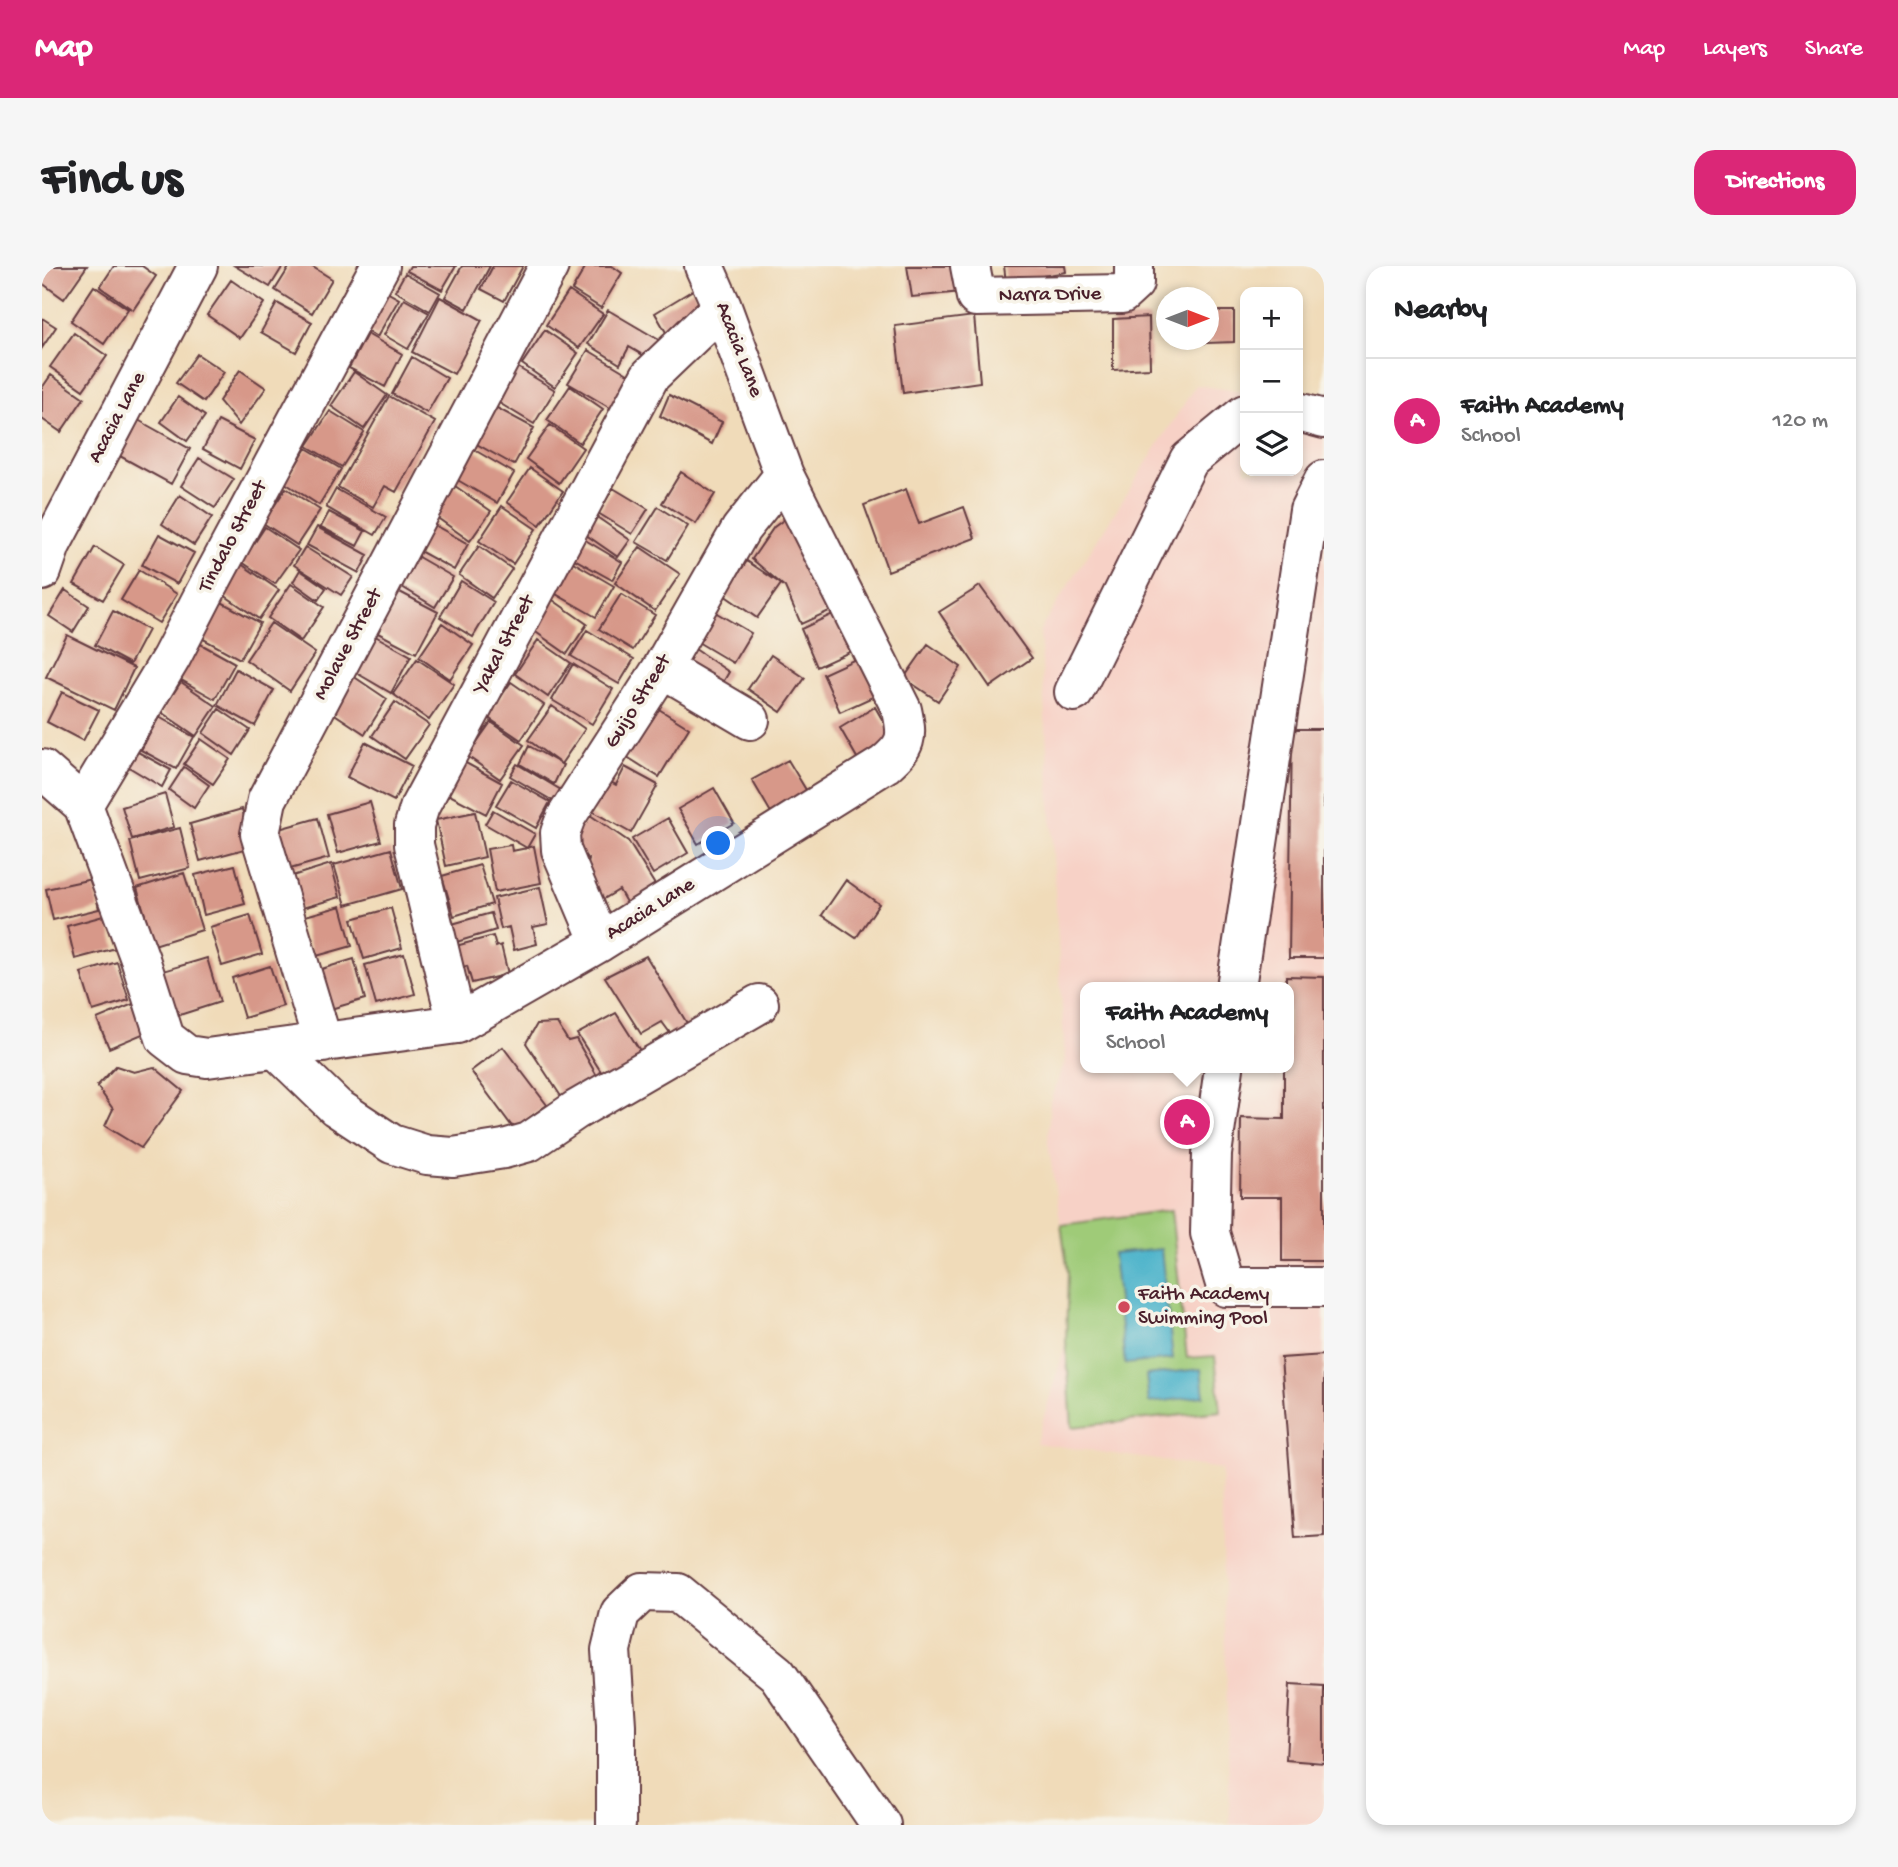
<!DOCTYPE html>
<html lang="en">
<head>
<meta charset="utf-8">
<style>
  body { margin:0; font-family:"Gochi Hand",sans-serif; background:#f6f6f6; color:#202124 }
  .controls { position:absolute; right:21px; top:21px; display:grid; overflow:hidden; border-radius:14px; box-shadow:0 4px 10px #0003 }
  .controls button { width:63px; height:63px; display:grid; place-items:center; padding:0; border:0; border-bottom:2px solid #e0e0e0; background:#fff; color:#202124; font:35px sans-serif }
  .compass { position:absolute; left:1114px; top:21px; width:63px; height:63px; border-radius:50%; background:#fff; box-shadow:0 4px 10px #0003; rotate:90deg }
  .you { position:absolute; left:677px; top:578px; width:24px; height:24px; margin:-18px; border:5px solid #fff; border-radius:50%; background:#1a73e8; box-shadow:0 0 0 10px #1a73e833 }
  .badge { display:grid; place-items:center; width:46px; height:46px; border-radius:50%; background:#db2777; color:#fff; font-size:23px; font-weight:700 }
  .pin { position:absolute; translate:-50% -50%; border:4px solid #fff; box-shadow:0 2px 7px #0006 }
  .popup { position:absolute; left:1038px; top:716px; width:214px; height:91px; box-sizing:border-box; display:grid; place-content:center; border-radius:14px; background:#fff; filter:drop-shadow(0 2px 5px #0005); font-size:23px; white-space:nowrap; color:#757577 }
  .popup b { font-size:26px; color:#202124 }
  .popup::after { content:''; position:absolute; left:50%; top:100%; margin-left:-14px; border:14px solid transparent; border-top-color:#fff }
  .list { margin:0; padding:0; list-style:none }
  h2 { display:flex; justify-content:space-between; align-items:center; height:91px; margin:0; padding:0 28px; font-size:30px }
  h2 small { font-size:23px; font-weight:400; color:#757577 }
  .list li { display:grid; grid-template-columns:46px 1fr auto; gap:21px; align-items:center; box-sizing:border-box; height:126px; padding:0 28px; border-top:2px solid #e0e0e0 }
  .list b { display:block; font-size:26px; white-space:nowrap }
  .list p { margin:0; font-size:23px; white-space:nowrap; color:#757577 }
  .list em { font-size:23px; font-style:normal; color:#757577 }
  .icon { flex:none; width:38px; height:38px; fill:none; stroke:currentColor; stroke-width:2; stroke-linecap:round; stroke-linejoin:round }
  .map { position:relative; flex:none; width:1282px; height:1559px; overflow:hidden; border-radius:21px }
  header { display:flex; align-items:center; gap:42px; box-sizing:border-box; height:98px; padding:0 35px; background:#db2777; color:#fff }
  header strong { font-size:33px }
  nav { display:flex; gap:38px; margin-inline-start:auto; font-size:24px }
  .intro { display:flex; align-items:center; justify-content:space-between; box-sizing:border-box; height:168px; padding:0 42px }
  h1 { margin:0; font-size:49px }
  .button { padding:18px 32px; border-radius:21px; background:#db2777; color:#fff; font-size:24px; font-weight:700 }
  main { display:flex; gap:42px; padding:0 42px }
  aside { flex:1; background:#fff; border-radius:21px; box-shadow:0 4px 10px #0003 }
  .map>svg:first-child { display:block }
  .built { fill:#f7d1c6; fill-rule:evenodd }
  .green { fill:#9fcb78; stroke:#747552; stroke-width:2 }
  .water { fill:#4cb3cb; stroke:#4b697b; stroke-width:2 }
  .building { fill:#d79889 }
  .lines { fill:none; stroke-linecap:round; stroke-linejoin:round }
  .minor-casing { stroke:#633b40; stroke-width:42 }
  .minor { stroke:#fff; stroke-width:38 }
  .poi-dot { fill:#d1495b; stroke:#f7f3e8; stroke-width:2.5 }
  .labels { text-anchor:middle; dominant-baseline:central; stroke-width:7; stroke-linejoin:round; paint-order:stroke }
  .street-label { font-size:21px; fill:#4a1f2b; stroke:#f7f3e8 }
  .poi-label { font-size:21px; fill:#4a1f2b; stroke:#f7f3e8; text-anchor:start }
</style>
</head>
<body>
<header>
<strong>Map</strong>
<nav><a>Map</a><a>Layers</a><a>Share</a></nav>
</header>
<div class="intro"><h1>Find us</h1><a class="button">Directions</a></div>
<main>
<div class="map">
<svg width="1282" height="1559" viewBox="0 0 1282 1559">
  <rect width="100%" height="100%" fill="#f7f3e8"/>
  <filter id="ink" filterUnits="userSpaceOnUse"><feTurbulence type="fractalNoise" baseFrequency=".0143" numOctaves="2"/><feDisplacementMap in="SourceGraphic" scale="14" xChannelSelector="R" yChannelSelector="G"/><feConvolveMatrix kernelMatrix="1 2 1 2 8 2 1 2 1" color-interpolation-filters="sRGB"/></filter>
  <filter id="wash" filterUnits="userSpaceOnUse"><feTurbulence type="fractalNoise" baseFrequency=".00686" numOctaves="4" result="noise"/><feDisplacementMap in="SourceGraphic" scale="28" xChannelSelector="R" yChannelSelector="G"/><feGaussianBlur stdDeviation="1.57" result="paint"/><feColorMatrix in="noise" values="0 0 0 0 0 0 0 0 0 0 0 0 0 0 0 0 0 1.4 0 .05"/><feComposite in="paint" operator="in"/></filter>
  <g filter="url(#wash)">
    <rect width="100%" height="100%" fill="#f0dbb9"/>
    <path class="built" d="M1154,119L1203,126V205H1256V135L1282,137V1559H1188L1179,1203L994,1177L1024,1076L1026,1006L1006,877L1008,835L1023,795L998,364ZM1044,721H1246V802H1044Z"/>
    <path class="green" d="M1129,944L1145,1092L1173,1090L1179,1145L1030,1161L1024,1076L1026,1006L1019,959Z"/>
    <path class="water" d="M1119,983L1131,1093L1083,1098L1071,988Z
      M1159,1103L1162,1130L1107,1137L1104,1109Z"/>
    <g id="blocks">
      <path class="building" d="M0,0H45L22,33L0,17Z
        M72,0H100L114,10L91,44L58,21Z
        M193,0H241L228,21Z
        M248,0H269L290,13L270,47L233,24Z
        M368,0H414L400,24L365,5Z
        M420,0H448L425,43L403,31Z
        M451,0H481L462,35L439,23Z
        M544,0H570L580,7L559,42L530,24Z
        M865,0H916L919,26L870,31Z
        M962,0H1023L1024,6L964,16Z
        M363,7L398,27L388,45L353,25Z
        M189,14L222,37L198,72L165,49Z
        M332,19L357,33L335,71L310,56Z
        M52,20L86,43L62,78L29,55Z
        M651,24L668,52L629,75L613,47Z
        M527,25L561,48L537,82L504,59Z
        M398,31L440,54L412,108L370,86Z
        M362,33L387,47L366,83L342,69Z
        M235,37L270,56L254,86L219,66Z
        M566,44L622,77L601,89L587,81L578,98L546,78Z
        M1167,45H1192V76L1136,78V74H1167Z
        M932,50L938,116L861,127L853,60Z
        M1107,51L1108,102L1071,104V53Z
        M0,52L14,61L0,82Z
        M503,64L536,87L513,121L480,98Z
        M32,67L65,90L41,124L8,101Z
        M325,68L360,88L343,121L307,102Z
        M546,84L589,110L570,143L526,117Z
        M155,88L182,106L162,136L134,117Z
        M370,91L405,112L385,147L350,128Z
        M470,98L513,124L492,158L449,132Z
        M198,104L224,122L197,159L177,135Z
        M312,106L345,129L322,163L289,140Z
        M9,109L42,132L19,166L0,153V122Z
        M528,120L561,143L538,177L505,154Z
        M627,129L680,156L670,178L618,150Z
        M347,130L393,156L354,226L343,220L331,241L296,221Z
        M136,131L163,150L145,175L119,156Z
        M444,136L492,162L472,199L424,172Z
        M288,145L322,166L300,201L265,180Z
        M96,154L148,183L129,218L76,189Z
        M176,155L213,174L198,203L161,183Z
        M508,159L541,182L517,217L484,193Z
        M424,179L472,207L455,237L407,209Z
        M264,182L299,203L277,239L243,217Z
        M157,192L192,213L173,242L139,220Z
        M488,202L521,225L498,259L465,236Z
        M639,206L673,228L654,258L620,237Z
        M403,213L449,245L428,275L383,243Z
        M244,222L278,244L255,279L221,257Z
        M571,222L606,243L590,268L556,247Z
        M294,223L344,251L333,269L284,241Z
        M864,223L877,258L922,241L933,272L846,305L822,239Z
        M138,229L170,251L152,279L120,258Z
        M460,240L494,263L471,298L437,275Z
        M616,241L646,260L625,294L594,276Z
        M287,246L323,265L315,280L279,261Z
        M549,247L588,274L576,291L537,264Z
        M751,247L796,341L759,358L743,321L710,293L732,261Z
        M378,251L426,278L412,304L363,277Z
        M223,261L257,284L233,318L200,296Z
        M275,261L326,289L317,307L265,279Z
        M117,268L152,287L135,318L100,299Z
        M540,272L580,296L570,314L529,291Z
        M437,280L470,303L450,332L417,309Z
        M53,281L82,299L61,334L32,318Z
        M263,281L311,311L299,329L252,299Z
        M598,281L638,308L613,345L573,317Z
        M364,284L411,311L393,341L347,313Z
        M524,292L572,320L554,351L507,324Z
        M705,295L739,318L715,352L682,329Z
        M199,298L237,324L217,353L179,327Z
        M97,304L135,328L117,357L79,334Z
        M258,304L284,322L276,334L251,316Z
        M419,315L452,336L431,371L398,351Z
        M249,318L282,341L259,375L226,352Z
        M938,320L990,392L948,421L897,346Z
        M352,323L396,346L374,387L330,364Z
        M23,324L47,340L31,366L7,350Z
        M579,328L613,349L591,384L557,363Z
        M172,332L218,357L198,393L152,368Z
        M508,332L545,358L525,388L488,362Z
        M661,339L709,367L691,397L644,369Z
        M71,345L106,364L88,398L53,379Z
        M795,346L812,384L775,401L759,363Z
        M229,357L273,387L248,425L204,394Z
        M400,357L431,379L408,413L377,391Z
        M545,364L592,393L577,418L529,390Z
        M326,366L369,390L349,427L306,402Z
        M25,369L92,402L72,444L4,411Z
        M146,371L193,397L173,433L127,407Z
        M496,374L529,397L506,431L473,408Z
        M886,378L919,401L896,435L862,412Z
        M653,383L687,406L673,430L639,407Z
        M729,389L763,412L739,446L706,423Z
        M818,391L835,429L798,446L781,408Z
        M375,393L412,418L387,454L351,428Z
        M531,398L571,423L550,458L510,434Z
        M194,403L232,424L213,460L175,439Z
        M305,406L345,433L323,468L282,441Z
        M139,416L174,440L154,470L119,446Z
        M469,416L502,439L479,474L445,451Z
        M20,426L57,444L41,475L5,456Z
        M353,436L387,459L363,493L330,470Z
        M510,440L543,463L519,498L486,474Z
        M612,440L647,462L617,511L582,489Z
        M833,441L853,476L818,497L798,462Z
        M177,443L208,464L192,489L161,467Z
        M117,451L152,471L134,503L99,484Z
        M449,456L482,479L458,513L425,490Z
        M1250,463H1282V692H1247Z
        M159,473L188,493L171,518L142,498Z
        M323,476L370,500L352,535L305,511Z
        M487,480L521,499L512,518L478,498Z
        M94,485L129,504L120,521L85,500Z
        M413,491L460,517L444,548L396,523Z
        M746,494L767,529L731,550L710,514Z
        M475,498L519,524L513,536L468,510Z
        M142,501L167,519L152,542L127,524Z
        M583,501L616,519L589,567L541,540L557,510L574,519Z
        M469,514L508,536L494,562L454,539Z
        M672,522L692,557L656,578L636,543Z
        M123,528L132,561L90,573L80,541Z
        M328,536L339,575L296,587L285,548Z
        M200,543L210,581L158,595L148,558Z
        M451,544L493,568L485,582L492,580L499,617L453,626L445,583L469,579L470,585L485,582L443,558Z
        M433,546L443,591L404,600L394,554Z
        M548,549L586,575L618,627L589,645L577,624L550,640L541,626L547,593L526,577Z
        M276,552L287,592L248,603L237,563Z
        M626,552L646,587L611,608L590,573Z
        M138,562L148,602L98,615L88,575Z
        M349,583L360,623L304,639L292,599Z
        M289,598L298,631L257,643L247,611Z
        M193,599L203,638L162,649L153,609Z
        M438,599L450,638L412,650L400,610Z
        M142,607L160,664L112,679L95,622Z
        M50,613L57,643L11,654L4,623Z
        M804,614L837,638L814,672L780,649Z
        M498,621L506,658L491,661L495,678L472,684L467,661L459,663L452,632Z
        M299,640L310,680L271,691L260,651Z
        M349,642L360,682L322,693L310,653Z
        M449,647L454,664L408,678L403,660Z
        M65,649L74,682L33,693L25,660Z
        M208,649L220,688L180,700L168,661Z
        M451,670L454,681L459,679L466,708L430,717L425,700L416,702L410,681Z
        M362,688L373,728L334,739L323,699Z
        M604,690L651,767L634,775L620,756L599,768L563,711Z
        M165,692L178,736L122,754L108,709Z
        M312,693L323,733L285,744L273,705Z
        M75,696L87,734L51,745L39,707Z
        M228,700L241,740L202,752L190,712Z
        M1244,710L1282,711V995H1240V931H1198L1199,852L1242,853V802H1246V721H1244Z
        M91,738L103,767L67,782L55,753Z
        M574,747L602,791L565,815L535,768Z
        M515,757L526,775L534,773L559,817L524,838L484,777L495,758Z
        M461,781L505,839L472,863L429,805Z
        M74,800L92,806L112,801L141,825L99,882L63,860L71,843L55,820Z
        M1282,1089V1270L1253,1272L1239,1092Z
        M1248,1418L1282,1420V1497L1244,1494Z"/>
    </g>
  </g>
  <g filter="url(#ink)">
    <use href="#blocks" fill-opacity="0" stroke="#633b40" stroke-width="2"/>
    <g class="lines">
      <defs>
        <path id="minor" d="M928,0L934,31L1080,28L1092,17V0
          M1256,146L1282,153
          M0,305L9,279L156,0
          M620,402L708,454
          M1032,426L1147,194L1203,148
          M0,503L41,539L98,693L123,772L145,789L165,792L415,758L558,676L843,498C865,479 866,472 860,444L742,209L680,41L662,0
          M41,539L129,392L162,328L338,0
          M558,676L519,584L518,567L524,551L620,402L699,263L742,209
          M1194,721L1267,244L1282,214
          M415,758L372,579V559L378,540L608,110L680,41
          M281,777L218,568L225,534L507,0
          M234,783L294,841L350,878L385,889L411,891L462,883L487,876L534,844L717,738
          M1182,802L1170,888L1168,967L1184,1021H1282
          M574,1559V1459L569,1384L578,1347L600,1326L636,1327L735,1408L839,1559"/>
      </defs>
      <use href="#minor" class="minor-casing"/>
      <use href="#minor" class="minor"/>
    </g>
  </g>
  <circle class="poi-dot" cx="1082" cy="1041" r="7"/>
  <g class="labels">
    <g class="street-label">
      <text transform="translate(1008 30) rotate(-1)">Narra Drive</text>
      <text transform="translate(696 84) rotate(69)">Acacia Lane</text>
      <text transform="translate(76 152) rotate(-62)">Acacia Lane</text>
      <text transform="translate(192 271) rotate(-62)">Tindalo Street</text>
      <text transform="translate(307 379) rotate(-62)">Molave Street</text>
      <text transform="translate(463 379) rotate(-62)">Yakal Street</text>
      <text transform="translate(597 436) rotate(-58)">Guijo Street</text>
      <text transform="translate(609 644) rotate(-32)">Acacia Lane</text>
    </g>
    <g class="poi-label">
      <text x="1096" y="1029">Faith Academy<tspan x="1096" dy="24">Swimming Pool</tspan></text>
    </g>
  </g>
</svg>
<div class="controls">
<button>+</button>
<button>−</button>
<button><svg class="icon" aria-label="layers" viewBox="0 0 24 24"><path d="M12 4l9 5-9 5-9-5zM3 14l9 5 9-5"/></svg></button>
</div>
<svg class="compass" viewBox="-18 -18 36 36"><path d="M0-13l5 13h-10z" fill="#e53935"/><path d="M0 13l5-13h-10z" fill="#757577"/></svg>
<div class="you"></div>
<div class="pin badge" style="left:1145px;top:856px">A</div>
<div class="popup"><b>Faith Academy</b>School</div>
</div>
<aside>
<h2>Nearby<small></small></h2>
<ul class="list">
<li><span class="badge">A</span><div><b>Faith Academy</b><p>School</p></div><em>120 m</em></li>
</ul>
</aside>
</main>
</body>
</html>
